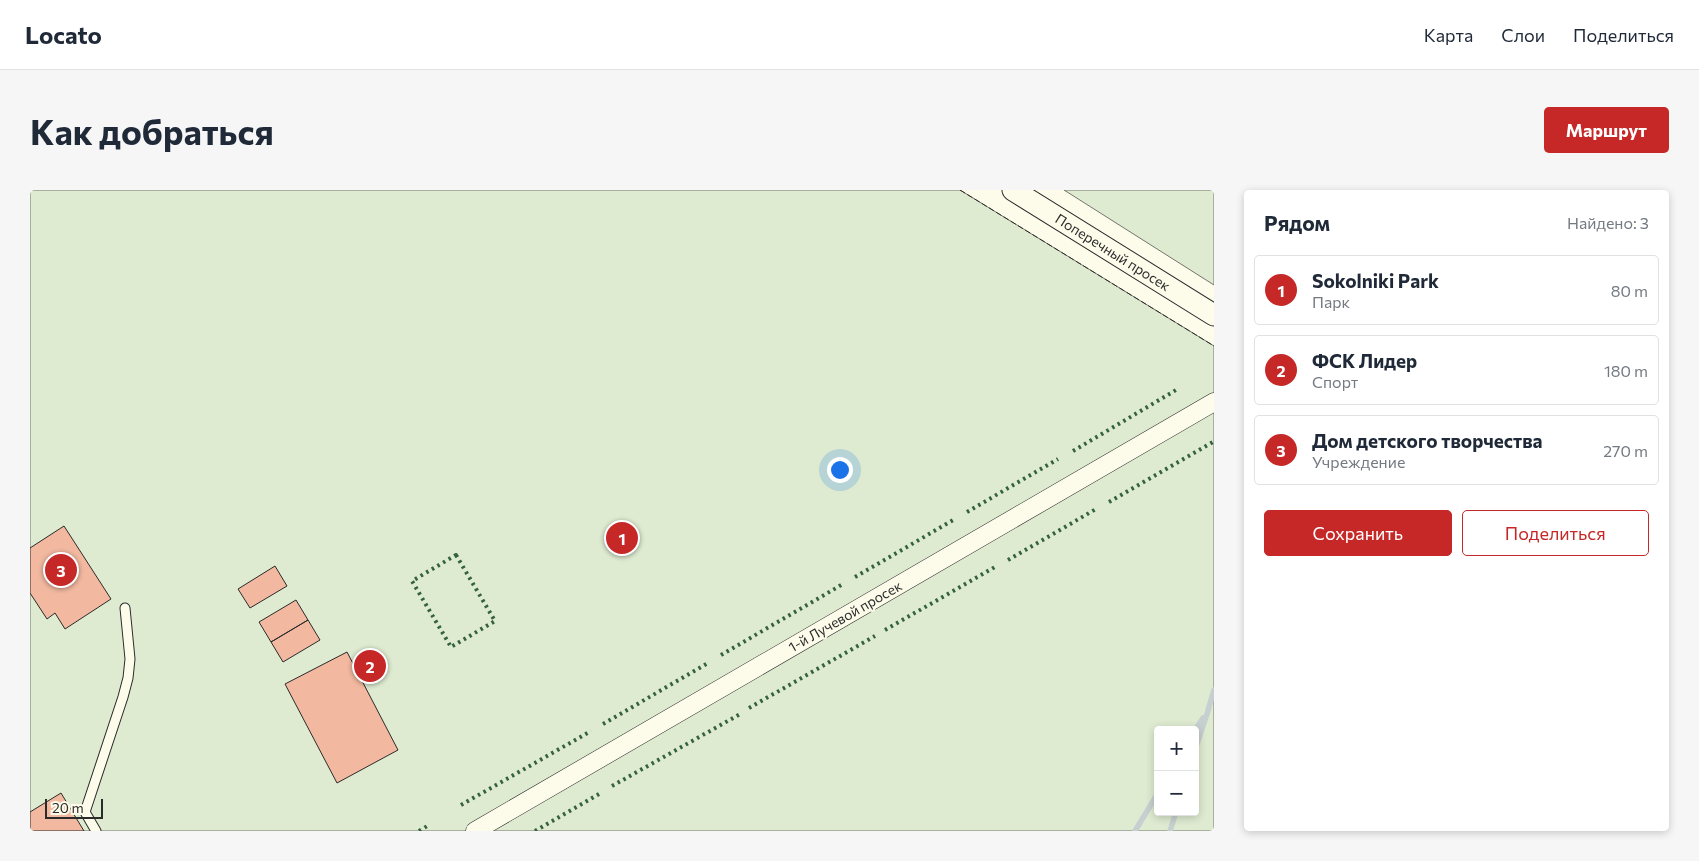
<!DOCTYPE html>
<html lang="ru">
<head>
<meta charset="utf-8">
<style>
  body { margin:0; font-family:Commissioner,sans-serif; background:#f6f6f7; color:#1f2937 }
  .controls { position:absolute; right:15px; bottom:15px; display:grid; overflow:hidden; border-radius:5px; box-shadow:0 2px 8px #0003 }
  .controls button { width:45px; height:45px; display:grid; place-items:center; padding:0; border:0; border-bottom:1px solid #e0e1e3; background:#fff; color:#1f2937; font:25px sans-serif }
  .scale { position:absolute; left:15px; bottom:12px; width:58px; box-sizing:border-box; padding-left:5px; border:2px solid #2b2b2b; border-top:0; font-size:14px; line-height:18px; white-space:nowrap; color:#2b2b2b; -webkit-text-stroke:4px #fdfbea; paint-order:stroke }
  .you { position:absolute; left:809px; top:279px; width:18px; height:18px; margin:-12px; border:4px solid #fff; border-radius:50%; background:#1a73e8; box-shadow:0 0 0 8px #1a73e833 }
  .badge { display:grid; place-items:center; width:32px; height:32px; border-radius:50%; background:#c62828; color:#fff; font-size:16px; font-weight:700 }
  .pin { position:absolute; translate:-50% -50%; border:2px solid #fff; box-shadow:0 1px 5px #0006 }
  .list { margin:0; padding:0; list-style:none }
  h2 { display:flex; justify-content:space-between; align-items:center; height:65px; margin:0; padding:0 20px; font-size:21px }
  h2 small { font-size:16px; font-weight:400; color:#747a83 }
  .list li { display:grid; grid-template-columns:32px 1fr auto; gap:15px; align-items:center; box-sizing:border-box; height:70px; margin:0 10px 10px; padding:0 10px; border:1px solid #e0e1e3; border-radius:5px }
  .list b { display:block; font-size:19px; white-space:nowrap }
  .list p { margin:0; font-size:16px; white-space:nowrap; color:#747a83 }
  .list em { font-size:16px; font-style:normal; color:#747a83 }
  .actions { display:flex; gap:10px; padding:15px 20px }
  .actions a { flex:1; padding:11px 0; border:1px solid #c62828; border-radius:5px; text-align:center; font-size:18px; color:#c62828 }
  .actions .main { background:#c62828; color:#fff }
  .map { position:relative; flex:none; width:1184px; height:641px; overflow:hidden; border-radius:5px }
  header { display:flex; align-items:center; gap:30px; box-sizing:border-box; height:70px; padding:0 25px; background:#fff; border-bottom:1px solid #e0e1e3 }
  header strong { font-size:24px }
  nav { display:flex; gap:28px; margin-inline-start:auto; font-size:18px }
  .intro { display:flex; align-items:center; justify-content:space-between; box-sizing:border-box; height:120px; padding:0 30px }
  h1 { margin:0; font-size:35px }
  .button { padding:12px 22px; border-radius:5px; background:#c62828; color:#fff; font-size:18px; font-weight:700 }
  main { display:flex; gap:30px; padding:0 30px }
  aside { flex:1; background:#fff; border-radius:5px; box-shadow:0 2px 8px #0003 }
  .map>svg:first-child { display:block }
  .green { fill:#deebd1; stroke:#74746e; fill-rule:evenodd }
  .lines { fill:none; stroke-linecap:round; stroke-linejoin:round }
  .stream { stroke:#c7d0d0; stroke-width:5.5 }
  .building { fill:#f2b8a0; stroke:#2b2b2b }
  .service-casing { stroke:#2b2b2b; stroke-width:11 }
  .minor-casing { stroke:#2b2b2b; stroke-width:19 }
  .tertiary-casing { stroke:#2b2b2b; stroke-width:23 }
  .service { stroke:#fdfbea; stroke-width:9 }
  .minor { stroke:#fdfbea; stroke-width:18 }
  .tertiary { stroke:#fdfbea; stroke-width:21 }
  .hedge { stroke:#34623c; stroke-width:4; stroke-dasharray:2.5 4; stroke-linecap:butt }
  .fence { stroke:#2b2b2b; stroke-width:1; stroke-dasharray:6 2.5; stroke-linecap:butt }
  .labels { text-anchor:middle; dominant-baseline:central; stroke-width:4; stroke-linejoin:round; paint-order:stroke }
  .street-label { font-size:14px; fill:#2b2b2b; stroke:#fdfbea }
</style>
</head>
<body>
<header>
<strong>Locato</strong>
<nav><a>Карта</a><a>Слои</a><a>Поделиться</a></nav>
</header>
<div class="intro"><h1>Как добраться</h1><a class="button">Маршрут</a></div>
<main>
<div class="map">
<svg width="1184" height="641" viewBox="0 0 1184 641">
  <rect width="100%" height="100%" fill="#fdfbea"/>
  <path class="green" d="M0,0H930L1184,156V641H0ZM1128,540H1165V622H1128Z
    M1034,0H1184V95Z"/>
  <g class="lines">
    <path class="stream" d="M1178,520L1184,500
      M1165,540L1173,528
      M1165,560L1179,518
      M1105,641L1128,603
      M1140,641L1146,622"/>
  </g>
  <path class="building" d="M34,336L81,409L35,439L25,423L17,429L0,403V358Z
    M245,376L257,396L220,418L208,399Z
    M266,410L278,430L241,452L229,432Z
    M278,430L290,450L253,472L241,452Z
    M317,462L368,560L307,593L255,494Z
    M31,603L54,641H0V622Z"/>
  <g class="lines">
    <defs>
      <path id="service" d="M66,641L55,622L93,507L98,488L100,469L95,418"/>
      <path id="minor" d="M445,641L1184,212"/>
      <path id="tertiary" d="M983,0L1184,125"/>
    </defs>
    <use href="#service" class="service-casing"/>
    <use href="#minor" class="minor-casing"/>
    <use href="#tertiary" class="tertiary-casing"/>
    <use href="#service" class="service"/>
    <use href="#minor" class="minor"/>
    <use href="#tertiary" class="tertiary"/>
    <path class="hedge" d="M1043,261L1146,200
      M1079,312L1183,252
      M937,322L1028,269
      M426,365L465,431L421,457L382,391Z
      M978,370L1066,319
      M825,387L925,329
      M855,440L965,377
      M691,465L813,394
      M719,518L845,446
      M573,534L678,473
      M582,596L712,523
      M431,615L561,541
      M389,641L399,635
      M505,641L569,604"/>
    <path class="fence" d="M930,0L1184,156"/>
  </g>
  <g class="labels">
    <g class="street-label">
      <text transform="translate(1083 62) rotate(32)">Поперечный просек</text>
      <text transform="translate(815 426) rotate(-30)">1-й Лучевой просек</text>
    </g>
  </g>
</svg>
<div class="controls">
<button>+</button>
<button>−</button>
</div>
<div class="scale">20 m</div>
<div class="you"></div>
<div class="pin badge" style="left:592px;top:348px">1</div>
<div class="pin badge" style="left:340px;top:476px">2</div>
<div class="pin badge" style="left:31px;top:380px">3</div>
</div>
<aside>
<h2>Рядом<small>Найдено: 3</small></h2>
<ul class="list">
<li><span class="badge">1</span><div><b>Sokolniki Park</b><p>Парк</p></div><em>80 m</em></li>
<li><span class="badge">2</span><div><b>ФСК Лидер</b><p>Спорт</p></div><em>180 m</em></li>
<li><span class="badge">3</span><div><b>Дом детского творчества</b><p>Учреждение</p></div><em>270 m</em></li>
</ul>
<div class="actions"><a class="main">Сохранить</a><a>Поделиться</a></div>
</aside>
</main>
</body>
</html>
